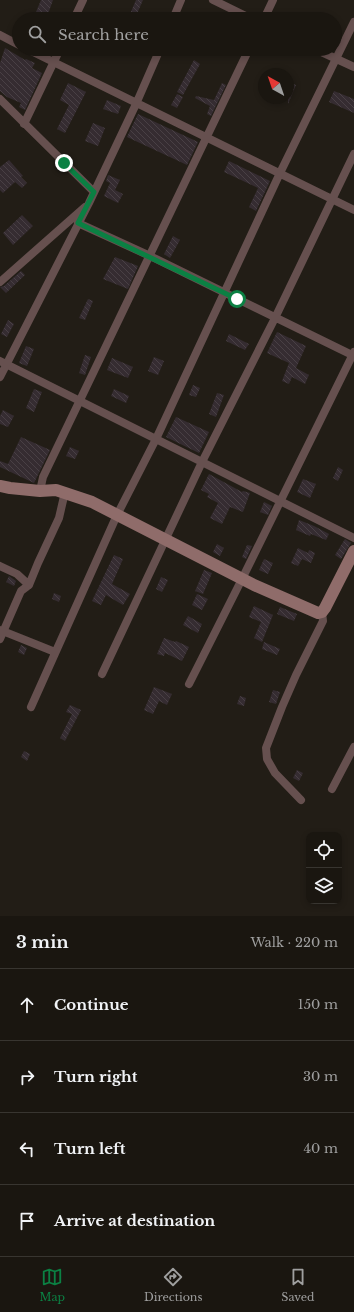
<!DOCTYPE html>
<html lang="en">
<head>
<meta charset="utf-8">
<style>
  body { margin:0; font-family:"Libre Baskerville",serif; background:#231f19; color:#f1f3f6 }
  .controls { position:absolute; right:12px; bottom:12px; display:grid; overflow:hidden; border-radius:8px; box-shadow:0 2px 6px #0003 }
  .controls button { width:36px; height:36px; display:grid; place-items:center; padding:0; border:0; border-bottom:1px solid #383530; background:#1a1610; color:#f1f3f6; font:20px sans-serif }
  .compass { position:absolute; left:258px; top:68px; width:36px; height:36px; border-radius:50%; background:#1a1610; box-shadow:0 2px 6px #0003; rotate:320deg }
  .stop { position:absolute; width:12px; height:12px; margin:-9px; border:3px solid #0b8043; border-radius:50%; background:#fff }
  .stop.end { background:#0b8043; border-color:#fff; box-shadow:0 1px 4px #0008 }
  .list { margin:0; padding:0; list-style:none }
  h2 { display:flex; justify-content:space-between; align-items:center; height:52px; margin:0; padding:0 16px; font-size:17px }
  h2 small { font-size:13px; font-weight:400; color:#9f9f9f }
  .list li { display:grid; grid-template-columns:26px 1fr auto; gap:12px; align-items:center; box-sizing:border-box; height:72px; padding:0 16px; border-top:1px solid #383530 }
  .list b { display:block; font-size:15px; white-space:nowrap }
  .list em { font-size:13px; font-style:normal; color:#9f9f9f }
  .icon { flex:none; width:22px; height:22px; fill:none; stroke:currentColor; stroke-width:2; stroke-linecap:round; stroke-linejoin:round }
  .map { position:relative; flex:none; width:354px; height:916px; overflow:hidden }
  .search { position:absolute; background:#1a1610; box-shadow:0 2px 6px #0003; left:12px; right:12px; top:12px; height:44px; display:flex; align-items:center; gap:10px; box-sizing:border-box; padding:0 14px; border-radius:22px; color:#9f9f9f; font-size:15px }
  .sheet { height:340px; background:#1a1610 }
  nav { display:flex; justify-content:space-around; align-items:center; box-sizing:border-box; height:56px; border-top:1px solid #383530; background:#1a1610; font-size:11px; color:#9f9f9f }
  nav a { display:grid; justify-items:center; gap:2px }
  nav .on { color:#0b8043 }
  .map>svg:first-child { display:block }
  .building { fill:url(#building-back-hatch) }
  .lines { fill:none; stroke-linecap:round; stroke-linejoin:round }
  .street { stroke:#66504f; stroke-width:8 }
  .secondary { stroke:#8f6c6a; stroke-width:12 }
  .route { stroke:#0b8043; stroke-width:5 }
</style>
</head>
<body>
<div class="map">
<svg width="354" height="916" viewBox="0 0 354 916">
  <defs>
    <pattern id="building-back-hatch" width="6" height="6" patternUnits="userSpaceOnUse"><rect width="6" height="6" fill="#352c31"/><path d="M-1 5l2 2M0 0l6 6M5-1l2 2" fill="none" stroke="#494045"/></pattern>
  </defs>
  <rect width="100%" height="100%" fill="#221d16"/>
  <path class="building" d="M41,0H53L47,17L36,12Z
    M136,0H143L136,16L130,14Z
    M5,48L25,60L26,59L35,63L32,68L42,73L25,110L19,107L21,103L7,97L0,91V63Z
    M194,60L200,64L183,95L177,92Z
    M288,82L296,85L288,104Z
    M68,83L86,92L65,133L57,129L69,105L60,100Z
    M222,83L226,85L211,116L207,114L210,106L195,98L196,96L214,100Z
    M334,91L354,99V113L329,102Z
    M177,94L183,97L177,108L171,105Z
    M107,100L121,106L118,114L103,109Z
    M138,114L198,142L187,165L127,137Z
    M93,123L105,128L98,146L85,141Z
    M9,160L23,176L21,177L27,183L22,188L15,182L3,193L0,190V167Z
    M229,161L270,181L256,211L249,207L258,188L224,172Z
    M108,175L120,180L115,190L123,194L118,203L104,196L110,183L106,181Z
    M22,215L33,226L13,245L3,233Z
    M173,236L180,240L170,258L164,254Z
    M115,257L138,266L128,289L103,279Z
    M21,271L25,275L6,293L0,287L4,286Z
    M88,299L93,301L85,320L79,318Z
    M8,320L14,324L7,337L1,334Z
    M277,332L306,346L296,368L309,375L305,384L292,377L289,384L282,381L289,363L267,353Z
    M229,334L249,344L245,350L226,341Z
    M26,346L34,349L27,366L19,363Z
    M85,355L91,357L85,375L79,373Z
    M154,357L164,361L158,375L148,371Z
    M112,358L133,367L128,378L107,370Z
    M193,385L200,388L196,397L189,395Z
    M34,389L42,392L34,412L26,408Z
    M114,389L129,396L126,403L111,396Z
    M217,393L224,395L216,417L209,414Z
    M3,410L14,416L8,427L0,424V416Z
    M176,417L209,432L199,453L166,437Z
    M21,437L50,450L34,483L0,467V461L8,464Z
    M70,447L79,451L75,459L66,456Z
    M338,467L343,470L338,481L333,478Z
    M209,474L242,492L243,491L250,493L243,512L230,507L222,524L210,518L218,503L207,497L209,494L201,490Z
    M303,479L316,484L310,498L297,492Z
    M264,502L272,506L268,515L260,512Z
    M299,520L314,526L329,534L326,540L311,534L310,536L296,530Z
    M345,539L351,543L341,559L335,555Z
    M217,544L224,548L220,556L213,552Z
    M247,545L252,546L246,559L242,557Z
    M298,548L308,553L309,550L315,553L311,563L302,559L298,566L291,563Z
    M114,555L123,559L112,584L130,594L123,605L106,595L101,605L92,601Z
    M264,559L273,563L268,574L259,570Z
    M204,570L212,573L203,594L195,591Z
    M9,576L16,581L14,586L6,582Z
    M161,577L168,580L162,592L156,589Z
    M54,593L61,596L59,602L52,599Z
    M197,594L208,599L202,610L192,605Z
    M254,606L273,615L262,642L254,638L261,622L249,617Z
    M280,607L297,614L294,621L277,614Z
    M188,616L202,624L198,633L183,625Z
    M164,638L175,642L176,641L189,647L182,661L165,653L164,656L157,654Z
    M264,642L280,649L277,655L262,649Z
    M21,645L27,648L24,655L18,652Z
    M154,687L172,694L167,705L159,701L153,714L144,710Z
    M273,690L280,692L276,704L269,702Z
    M240,696L246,698L244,706L237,704Z
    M70,705L81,710L65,741L60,738L72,714L66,712Z
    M24,751L30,754L27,761L21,757Z
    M297,770L303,773L299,781L293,778Z"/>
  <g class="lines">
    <path class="street" d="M213,0L252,19
      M74,19L83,0
      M173,19L181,0
      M264,19L273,0
      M0,35L19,45
      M27,49L354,210
      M315,49L354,67
      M0,99L94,192
      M24,124L60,49
      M78,223L150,256L354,356
      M0,282L85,207
      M0,361L354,538
      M0,377L89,203L136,104L160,49
      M40,491L43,477L249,49
      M0,566L17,574L29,585
      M0,630L55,652
      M0,639L21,591L29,585L38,563L59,518L65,492
      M102,674L202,462L275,318L354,154
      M189,684L242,579L354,352
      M31,707L117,515L156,439L280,173L354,22
      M332,789L354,747
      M301,800L275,773L267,759L266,748L282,707L296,675L323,621L322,612"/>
    <path class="secondary" d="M0,486L10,488L40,491L56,490L92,502L254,585L318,613L322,612L325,608L354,551"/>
  </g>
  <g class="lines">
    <path class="route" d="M64,163L94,192L78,223L237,299"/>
  </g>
</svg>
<div class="controls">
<button><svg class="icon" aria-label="locate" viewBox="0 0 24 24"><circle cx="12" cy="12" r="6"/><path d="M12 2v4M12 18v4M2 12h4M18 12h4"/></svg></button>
<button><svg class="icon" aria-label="layers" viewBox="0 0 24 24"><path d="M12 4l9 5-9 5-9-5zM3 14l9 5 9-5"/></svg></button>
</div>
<svg class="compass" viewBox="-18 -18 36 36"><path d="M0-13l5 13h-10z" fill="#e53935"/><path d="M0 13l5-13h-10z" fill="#9f9f9f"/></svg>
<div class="stop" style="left:237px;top:299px"></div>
<div class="stop end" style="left:64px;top:163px"></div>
<div class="search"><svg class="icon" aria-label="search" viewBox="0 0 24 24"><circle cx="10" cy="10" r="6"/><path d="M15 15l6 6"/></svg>Search here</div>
</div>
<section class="sheet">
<h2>3 min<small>Walk · 220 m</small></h2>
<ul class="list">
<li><svg class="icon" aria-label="ahead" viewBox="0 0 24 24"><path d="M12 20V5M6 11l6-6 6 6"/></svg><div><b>Continue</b></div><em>150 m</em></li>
<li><svg class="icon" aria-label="right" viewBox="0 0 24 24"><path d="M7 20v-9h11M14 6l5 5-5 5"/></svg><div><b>Turn right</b></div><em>30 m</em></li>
<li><svg class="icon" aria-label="left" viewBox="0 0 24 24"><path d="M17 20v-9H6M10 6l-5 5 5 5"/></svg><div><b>Turn left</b></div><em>40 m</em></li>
<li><svg class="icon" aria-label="arrive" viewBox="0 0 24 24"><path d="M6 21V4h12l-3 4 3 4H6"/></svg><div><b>Arrive at destination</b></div></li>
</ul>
</section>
<nav>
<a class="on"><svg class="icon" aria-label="map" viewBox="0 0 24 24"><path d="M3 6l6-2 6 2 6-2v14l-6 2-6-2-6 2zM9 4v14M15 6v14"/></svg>Map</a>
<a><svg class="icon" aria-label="directions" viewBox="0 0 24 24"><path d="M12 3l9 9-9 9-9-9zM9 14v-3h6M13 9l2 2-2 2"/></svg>Directions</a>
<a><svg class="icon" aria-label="saved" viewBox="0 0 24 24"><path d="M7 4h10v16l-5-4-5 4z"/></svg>Saved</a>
</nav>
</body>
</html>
